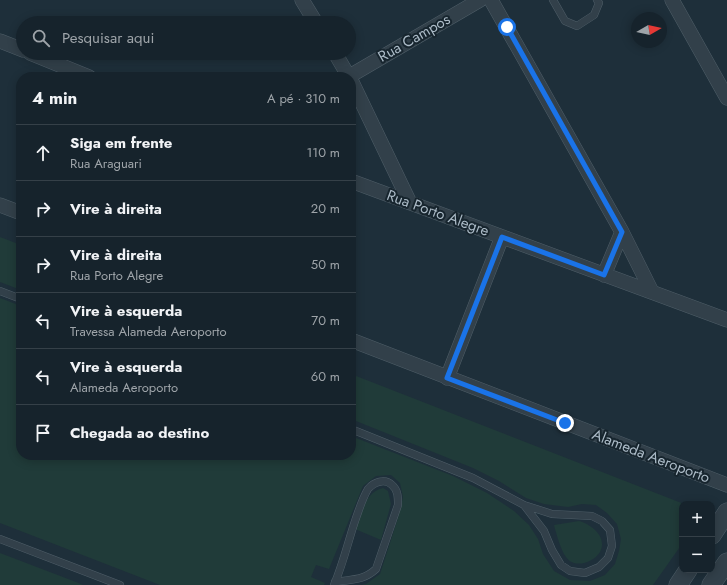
<!DOCTYPE html>
<html lang="pt">
<head>
<meta charset="utf-8">
<style>
  body { margin:0; font-family:Jost,sans-serif; background:#232f38; color:#f1f3f6 }
  .controls { position:absolute; right:12px; bottom:12px; display:grid; overflow:hidden; border-radius:8px; box-shadow:0 2px 10px #0003 }
  .controls button { width:36px; height:36px; display:grid; place-items:center; padding:0; border:0; border-bottom:1px solid #354048; background:#16232c; color:#f1f3f6; font:20px sans-serif }
  .compass { position:absolute; left:631px; top:12px; width:36px; height:36px; border-radius:50%; background:#16232c; box-shadow:0 2px 10px #0003; rotate:81deg }
  .stop { position:absolute; width:12px; height:12px; margin:-9px; border:3px solid #1a73e8; border-radius:50%; background:#fff }
  .stop.end { background:#1a73e8; border-color:#fff; box-shadow:0 1px 4px #0008 }
  .list { margin:0; padding:0; list-style:none }
  h2 { display:flex; justify-content:space-between; align-items:center; height:52px; margin:0; padding:0 16px; font-size:17px }
  h2 small { font-size:13px; font-weight:400; color:#9ea4a9 }
  .list li { display:grid; grid-template-columns:26px 1fr auto; gap:12px; align-items:center; box-sizing:border-box; height:56px; padding:0 16px; border-top:1px solid #354048 }
  .list b { display:block; font-size:15px; white-space:nowrap }
  .list p { margin:0; font-size:13px; white-space:nowrap; color:#9ea4a9 }
  .list em { font-size:13px; font-style:normal; color:#9ea4a9 }
  .icon { flex:none; width:22px; height:22px; fill:none; stroke:currentColor; stroke-width:2; stroke-linecap:round; stroke-linejoin:round }
  .map { position:relative; flex:none; width:727px; height:585px; overflow:hidden }
  .search { position:absolute; background:#16232c; box-shadow:0 2px 10px #0003; left:16px; top:16px; width:340px; height:44px; display:flex; align-items:center; gap:10px; box-sizing:border-box; padding:0 14px; border-radius:22px; color:#9ea4a9; font-size:15px }
  .panel { position:absolute; background:#16232c; box-shadow:0 2px 10px #0003; left:16px; top:72px; width:340px; height:388px; border-radius:16px }
  .map>svg:first-child { display:block }
  .green { fill:#203b39 }
  .lines { fill:none; stroke-linecap:round; stroke-linejoin:round }
  .service-casing { stroke:#4f5e68; stroke-width:8 }
  .minor-casing { stroke:#4f5e68; stroke-width:15 }
  .tertiary-casing { stroke:#4f5e68; stroke-width:19 }
  .service { stroke:#32404a; stroke-width:7 }
  .minor { stroke:#32404a; stroke-width:14 }
  .tertiary { stroke:#32404a; stroke-width:18 }
  .route { stroke:#1a73e8; stroke-width:5 }
  .labels { text-anchor:middle; dominant-baseline:central; stroke-width:4; stroke-linejoin:round; paint-order:stroke }
  .street-label { font-size:15px; fill:#acbbc7; stroke:#17252e }
</style>
</head>
<body>
<div class="map">
<svg width="727" height="585" viewBox="0 0 727 585">
  <rect width="100%" height="100%" fill="#1e2f3a"/>
  <path class="green" d="M0,237L21,245V290L0,282Z
    M0,298L21,306V455H351V436L453,476L487,493L514,511L529,525L538,539L543,554L554,571L570,580L590,581L605,575L615,564L619,551L621,539L617,524L607,513L596,505L582,504L568,507L544,504L526,498L499,481L473,468L351,419V374L684,504H682V544L653,585H361L366,584L380,574L398,518L403,497L400,483L391,475L376,476L363,486L329,569L316,565L311,577L325,583L324,585H160L0,523Z
    M383,488L388,491L391,504L381,540L355,529C361,514 365,492 383,488Z
    M579,521C591,524 608,537 600,552C593,563 574,569 566,557C561,551 556,533 554,525Z
    M0,553L76,582L83,585H0Z"/>
  <g class="lines">
    <defs>
      <path id="service" d="M553,0L565,21L577,26L594,15L599,3L597,0
        M0,291L21,299
        M351,429L473,478L524,505L552,514L592,516L602,521L610,530L612,546L608,558L599,567L585,573L570,571L561,565L552,550L544,531L524,505
        M0,539L120,585
        M334,585C343,564 348,542 355,521C359,510 362,499 368,489C374,482 385,478 392,485C398,490 398,497 398,505L376,569C363,581 352,579 335,582"/>
      <path id="minor" d="M302,0L316,23
        M491,0L622,232L652,292
        M672,0L727,98
        M0,41L23,50
        M30,53L89,77
        M335,53L349,77
        M348,77L480,0
        M351,80L410,203
        M351,181L727,320
        M0,205L21,213
        M604,275L622,232
        M351,340L727,485
        M447,378L502,237"/>
      <path id="tertiary" d="M712,535L727,512
        M678,585L688,570
        M711,585L727,562"/>
    </defs>
    <use href="#service" class="service-casing"/>
    <use href="#minor" class="minor-casing"/>
    <use href="#tertiary" class="tertiary-casing"/>
    <use href="#service" class="service"/>
    <use href="#minor" class="minor"/>
    <use href="#tertiary" class="tertiary"/>
  </g>
  <g class="lines">
    <path class="route" d="M507,27L622,232L604,275L502,237L447,378L565,423"/>
  </g>
  <g class="labels">
    <g class="street-label">
      <text transform="translate(414 38) rotate(-30)">Rua Campos</text>
      <text transform="translate(438 213) rotate(20)">Rua Porto Alegre</text>
      <text transform="translate(651 456) rotate(21)">Alameda Aeroporto</text>
    </g>
  </g>
</svg>
<div class="controls">
<button>+</button>
<button>−</button>
</div>
<svg class="compass" viewBox="-18 -18 36 36"><path d="M0-13l5 13h-10z" fill="#e53935"/><path d="M0 13l5-13h-10z" fill="#9ea4a9"/></svg>
<div class="stop" style="left:507px;top:27px"></div>
<div class="stop end" style="left:565px;top:423px"></div>
<div class="search"><svg class="icon" aria-label="search" viewBox="0 0 24 24"><circle cx="10" cy="10" r="6"/><path d="M15 15l6 6"/></svg>Pesquisar aqui</div>
<section class="panel">
<h2>4 min<small>A pé · 310 m</small></h2>
<ul class="list">
<li><svg class="icon" aria-label="ahead" viewBox="0 0 24 24"><path d="M12 20V5M6 11l6-6 6 6"/></svg><div><b>Siga em frente</b><p>Rua Araguari</p></div><em>110 m</em></li>
<li><svg class="icon" aria-label="right" viewBox="0 0 24 24"><path d="M7 20v-9h11M14 6l5 5-5 5"/></svg><div><b>Vire à direita</b></div><em>20 m</em></li>
<li><svg class="icon" aria-label="right" viewBox="0 0 24 24"><path d="M7 20v-9h11M14 6l5 5-5 5"/></svg><div><b>Vire à direita</b><p>Rua Porto Alegre</p></div><em>50 m</em></li>
<li><svg class="icon" aria-label="left" viewBox="0 0 24 24"><path d="M17 20v-9H6M10 6l-5 5 5 5"/></svg><div><b>Vire à esquerda</b><p>Travessa Alameda Aeroporto</p></div><em>70 m</em></li>
<li><svg class="icon" aria-label="left" viewBox="0 0 24 24"><path d="M17 20v-9H6M10 6l-5 5 5 5"/></svg><div><b>Vire à esquerda</b><p>Alameda Aeroporto</p></div><em>60 m</em></li>
<li><svg class="icon" aria-label="arrive" viewBox="0 0 24 24"><path d="M6 21V4h12l-3 4 3 4H6"/></svg><div><b>Chegada ao destino</b></div></li>
</ul>
</section>
</div>
</body>
</html>
